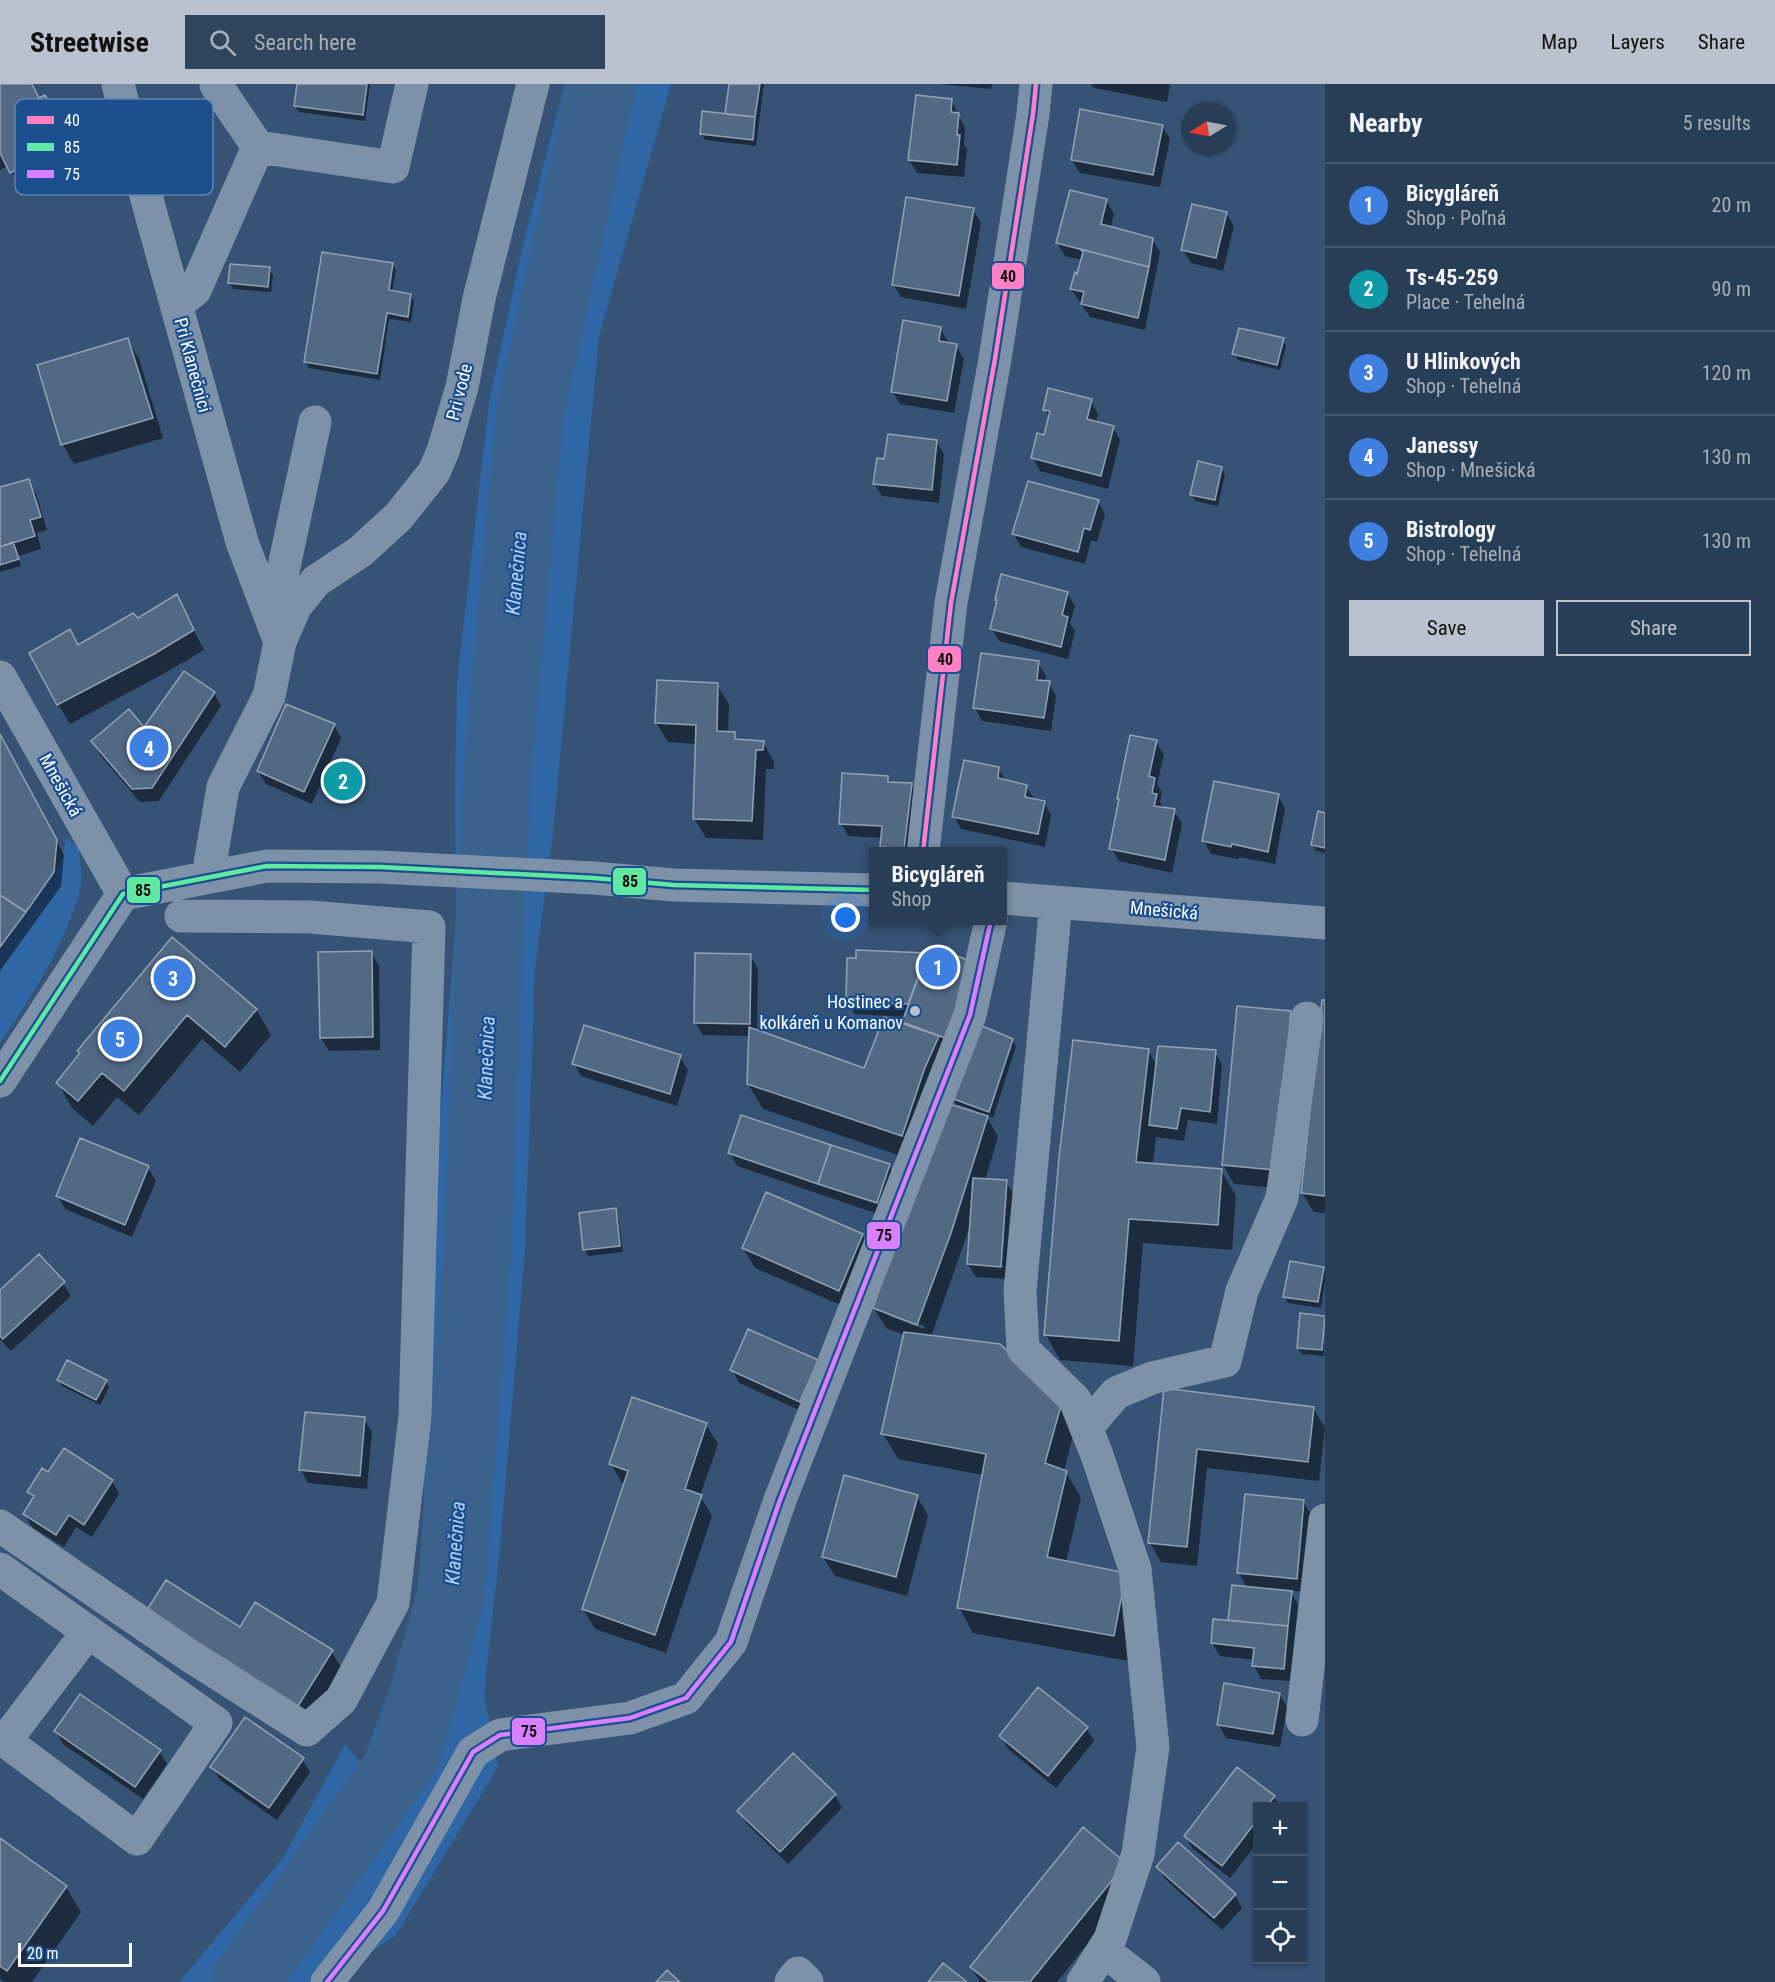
<!DOCTYPE html>
<html lang="en">
<head>
<meta charset="utf-8">
<style>
  body { margin:0; font-family:"Roboto Condensed",sans-serif; background:#30455d; color:#f1f3f6 }
  .controls { position:absolute; right:18px; bottom:18px; display:grid; overflow:hidden; border-radius:0px; box-shadow:0 2px 4px #0004 }
  .controls button { width:54px; height:54px; display:grid; place-items:center; padding:0; border:0; border-bottom:2px solid #44576d; background:#283e57; color:#f1f3f6; font:30px sans-serif }
  .compass { position:absolute; left:1181px; top:18px; width:54px; height:54px; border-radius:50%; background:#283e57; box-shadow:0 2px 4px #0004; rotate:260deg }
  .scale { position:absolute; left:18px; bottom:15px; width:114px; box-sizing:border-box; padding-left:6px; border:3px solid #fff; border-top:0; font-size:16px; line-height:21px; white-space:nowrap; color:#fff; -webkit-text-stroke:4px #1b4f8f; paint-order:stroke }
  .you { position:absolute; left:846px; top:834px; width:21px; height:21px; margin:-15px; border:4px solid #fff; border-radius:50%; background:#1a73e8; box-shadow:0 0 0 9px #1a73e833 }
  .badge { display:grid; place-items:center; width:39px; height:39px; border-radius:50%; background:#b9c2ce; color:#fff; font-size:20px; font-weight:700 }
  .pin { position:absolute; translate:-50% -50%; border:3px solid #fff; box-shadow:0 2px 6px #0006 }
  .popup { position:absolute; left:869px; top:763px; width:138px; height:78px; box-sizing:border-box; display:grid; place-content:center; border-radius:0px; background:#283e57; filter:drop-shadow(0 2px 4px #0005); font-size:20px; white-space:nowrap; color:#a5aeba }
  .popup b { font-size:22px; color:#f1f3f6 }
  .popup::after { content:''; position:absolute; left:50%; top:100%; margin-left:-12px; border:12px solid transparent; border-top-color:#283e57 }
  .list { margin:0; padding:0; list-style:none }
  h2 { display:flex; justify-content:space-between; align-items:center; height:78px; margin:0; padding:0 24px; font-size:26px }
  h2 small { font-size:20px; font-weight:400; color:#a5aeba }
  .list li { display:grid; grid-template-columns:39px 1fr auto; gap:18px; align-items:center; box-sizing:border-box; height:84px; padding:0 24px; border-top:2px solid #44576d }
  .list b { display:block; font-size:22px; white-space:nowrap }
  .list p { margin:0; font-size:20px; white-space:nowrap; color:#a5aeba }
  .list em { font-size:20px; font-style:normal; color:#a5aeba }
  .actions { display:flex; gap:12px; padding:18px 24px }
  .actions a { flex:1; padding:14px 0; border:2px solid #b9c2ce; border-radius:0px; text-align:center; font-size:21px; color:#b9c2ce }
  .actions .main { background:#b9c2ce; color:#111 }
  .icon { flex:none; width:33px; height:33px; fill:none; stroke:currentColor; stroke-width:2; stroke-linecap:round; stroke-linejoin:round }
  .map { position:relative; flex:none; width:1325px; height:1898px; overflow:hidden }
  header { display:flex; align-items:center; gap:36px; box-sizing:border-box; height:84px; padding:0 30px; background:#b9c2ce; color:#111 }
  header strong { font-size:28px }
  nav { display:flex; gap:33px; margin-inline-start:auto; font-size:21px }
  .search { width:420px; height:54px; background:#30455d; display:flex; align-items:center; gap:15px; box-sizing:border-box; padding:0 21px; border-radius:0px; color:#a5aeba; font-size:22px }
  main { display:flex }
  aside { flex:1; background:#283e57 }
  .map>svg:first-child { display:block }
  .green { fill:#2f66a5 }
  .shadow { fill:#0007; fill-rule:evenodd }
  .lines { fill:none; stroke-linecap:round; stroke-linejoin:round }
  .river { stroke:#3b618d; stroke-width:68 }
  .building { fill:#526984; stroke:#92a2b6; stroke-width:1.5 }
  .minor { stroke:#7d92a8; stroke-width:33 }
  .bus-1-casing { stroke:#1b4f8f; stroke-width:9 }
  .bus-2-casing { stroke:#1b4f8f; stroke-width:9 }
  .bus-3-casing { stroke:#1b4f8f; stroke-width:9 }
  .bus-1 { stroke:#ff80c5; stroke-width:4.5 }
  .bus-2 { stroke:#60e9a3; stroke-width:4.5 }
  .bus-3 { stroke:#d880ff; stroke-width:4.5 }
  .poi-dot { fill:#b9c2ce; stroke:#1b4f8f; stroke-width:2 }
  .labels { text-anchor:middle; dominant-baseline:central; stroke-width:4.5; stroke-linejoin:round; paint-order:stroke }
  .street-label { font-size:18px; fill:#fff; stroke:#1b4f8f }
  .poi-label { font-size:18px; fill:#fff; stroke:#1b4f8f; text-anchor:end }
  .water-label { font-size:20px; font-style:italic; fill:#b5d3f5; stroke:#1b4f8f }
  .key { fill:#1b4f8f; stroke:#5f84b1; stroke-width:1.5 }
  .key-label { font-size:16px; fill:#fff }
  .line-badge { stroke:#1b4f8f; stroke-width:2 }
  .pale-badge-label { font-size:16px; text-anchor:middle; font-weight:bold; fill:#111 }
</style>
</head>
<body>
<header>
<strong>Streetwise</strong>
<div class="search"><svg class="icon" aria-label="search" viewBox="0 0 24 24"><circle cx="10" cy="10" r="6"/><path d="M15 15l6 6"/></svg>Search here</div>
<nav><a>Map</a><a>Layers</a><a>Share</a></nav>
</header>
<main>
<div class="map">
<svg width="1325" height="1898" viewBox="0 0 1325 1898">
  <rect width="100%" height="100%" fill="#365274"/>
  <path class="green" d="M565,0H671L599,252L553,750L535,885L525,1167L500,1464L484,1611L498,1683L396,1851L327,1898H179L283,1774L345,1660L362,1681L424,1508L425,1231L456,832L455,699L457,598L489,318L525,152Z
    M66,753L79,764C80,777 83,794 80,806C66,858 31,915 0,959V866L62,776Z"/>
  <path class="shadow" d="M0,0H33L40,15L44,13L79,80L23,107L8,82L0,86Z
    M298,0H370L365,37L299,28L295,22Z
    M731,0H764L756,62L705,56L701,50L726,31Z
    M939,0H992L991,5Z
    M1091,0H1170L1167,18L1094,4Z
    M951,16L965,44L964,61L967,65L964,93L917,89L909,75Z
    M1162,42L1170,55L1160,103L1080,89L1072,76Z
    M1106,116L1114,130L1110,144L1152,155L1160,168L1145,246L1090,233L1071,205L1078,192L1082,176L1065,172L1057,159Z
    M973,126L981,139L966,225L901,213L893,200Z
    M1226,129L1234,142L1223,187L1191,179L1183,166Z
    M392,180L396,186L392,208L410,211L414,217L411,238L389,235L380,296L309,284L306,278Z
    M269,185L273,191L271,208L233,205L230,199Z
    M940,244L948,258L947,260L956,262L964,275L954,329L900,320L892,307Z
    M127,255L139,275L163,354L74,380L63,361L39,282Z
    M1283,256L1286,262L1280,286L1238,276L1234,270Z
    M1091,317L1098,330L1096,339L1113,343L1120,356L1108,405L1040,387L1033,374L1045,353L1049,334L1045,325Z
    M936,357L944,370L939,419L882,412L874,399L885,377Z
    M1221,384L1225,390L1218,422L1195,417L1192,410Z
    M28,397L36,410L47,446L37,449L41,465L18,472L21,482L0,488V405Z
    M1098,417L1105,430L1097,458L1091,456L1085,480L1021,463L1013,449Z
    M1067,509L1075,522L1070,539L1075,547L1068,575L999,557L992,544L998,518L996,516Z
    M176,512L204,566L165,589L70,640L58,620L78,562L138,536Z
    M1038,579L1046,592L1045,598L1049,599L1056,612L1051,647L982,637L975,624Z
    M717,601L729,620L728,649L734,650L738,657L763,658L774,678V685H766L763,756L706,754L694,734L697,660L668,658L656,639Z
    M214,609L221,622L159,717L140,718L100,671L93,658L144,646Z
    M334,641L341,654L312,720L266,700L258,687Z
    M0,652L64,771L61,802L0,887Z
    M1156,658L1164,671L1157,700L1162,708L1160,718L1164,725L1174,727L1182,740L1172,789L1119,777L1111,764L1120,718L1118,714Z
    M998,684L1006,698L1026,702L1034,715L1044,718L1051,731L1045,763L961,745L954,732Z
    M352,692L356,698L350,713L337,708L334,702Z
    M888,694L891,700L911,701L919,714L912,768H885L882,763L883,754L848,752L841,739Z
    M1278,711L1285,725L1275,780L1239,773L1238,775L1211,770L1204,757Z
    M1325,730V769L1316,767L1313,761Z
    M173,855L256,925L271,951L240,988L202,955L139,1031L117,1013L93,1042L72,1024L58,999Z
    M858,867L928,871L972,880L916,1077L763,1025L748,1000L750,952L703,951L695,938L750,871L758,885L757,947L865,986L906,942L903,938L905,933L855,930L847,917Z
    M371,868L379,882L380,966L329,967L321,954Z
    M1325,918V1129L1314,1128L1302,1109Z
    M1290,929L1302,948L1286,1105L1234,1100L1223,1081Z
    M1012,956L1016,962L993,1034L986,1031L998,1053L985,1096L1006,1098L1014,1111L1007,1195L976,1193L968,1180L970,1142L931,1253L1060,1319L1075,1344L1064,1387L1066,1388L1081,1414L1066,1478L1125,1490L1128,1577L973,1549L959,1523L983,1391L898,1375L883,1350L905,1251L886,1244L874,1224L973,1029L974,1026L956,1020L953,1013ZM889,1229L925,1242L924,1245L889,1232Z
    M1148,967L1157,981L1215,968L1222,981L1217,1040L1188,1036L1184,1057L1156,1053L1153,1081L1221,1086L1236,1112L1232,1166L1143,1159L1133,1282L1060,1276L1046,1251Z
    M680,973L688,986L677,1022L581,992L574,979Z
    M80,1056L148,1084L156,1097L132,1153L65,1125L58,1112Z
    M730,1069L889,1082L896,1095L884,1132L737,1082Z
    M615,1126L618,1132L623,1168L588,1172L585,1166L580,1130Z
    M862,1151L874,1170L850,1225L755,1184L743,1164Z
    M1323,1184L1325,1188V1197L1321,1224L1288,1219L1285,1213Z
    M63,1199L71,1212L11,1267L0,1255V1208Z
    M1324,1233V1272L1302,1270L1298,1264Z
    M817,1277L808,1330L739,1299L732,1286Z
    M59,1296L106,1297L109,1303L100,1321L62,1302Z
    M1166,1306L1313,1324L1325,1344L1319,1397L1207,1384L1197,1482L1161,1478L1150,1459Z
    M364,1335L372,1348L367,1405L308,1399L301,1386Z
    M706,1341L718,1360L700,1412L712,1432L666,1569L595,1545L583,1525L625,1400L622,1399L611,1380Z
    M49,1390L112,1397L119,1410L92,1453L76,1443L64,1463L32,1443L25,1430L34,1416L29,1408Z
    M917,1412L928,1432L907,1512L835,1492L823,1473Z
    M1304,1418L1311,1431L1304,1508L1290,1506L1298,1521L1290,1597L1261,1595L1254,1581V1576L1220,1572L1212,1559L1215,1536L1230,1538L1234,1502L1247,1504L1239,1489Z
    M240,1545L331,1567L343,1586L306,1646Z
    M1279,1610L1287,1623L1280,1663L1226,1654L1219,1641Z
    M1086,1644L1094,1657L1056,1704L1008,1665L1001,1652Z
    M56,1647L159,1667L167,1680L143,1715L63,1660Z
    M302,1675L310,1688L277,1736L220,1696L212,1683Z
    M835,1711L842,1724L788,1780L747,1740L739,1727Z
    M1274,1713L1280,1722H1258V1758L1230,1794L1193,1765L1185,1752Z
    M1083,1745L1136,1799L1057,1898H980L971,1883Z
    M0,1756L66,1803L81,1828L32,1898H4L0,1895Z
    M1158,1783L1235,1811L1242,1824L1222,1846L1166,1796Z"/>
  <g class="lines">
    <path class="river" d="M245,1898L406,1672L451,1511L477,1173L489,861L498,682L530,329L602,0"/>
  </g>
  <path class="building" d="M0,0H32L39,14L45,11L69,60L10,89L0,69Z
    M297,0H367L363,31L294,22Z
    M729,0H760L755,33L725,30Z
    M916,11L952,15L951,28L959,29L957,51H960L957,81L908,76Z
    M1080,25L1163,41L1153,91L1071,76Z
    M702,27L755,33L753,56L700,50Z
    M1070,106L1107,115L1101,140L1153,154L1149,183L1056,159Z
    M906,113L974,124L959,212L892,201Z
    M1192,120L1227,128L1216,174L1181,166Z
    M1080,165L1149,183L1138,234L1081,220L1084,208L1070,205L1075,188L1077,190L1083,168Z
    M322,168L393,179L389,206L411,210L408,233L387,229L377,290L304,278Z
    M230,180L270,183L268,203L228,199Z
    M903,236L941,243L939,257L957,260L947,317L891,308Z
    M1239,244L1284,254L1277,281L1232,270Z
    M128,254L153,334L61,361L37,281Z
    M1048,304L1092,315L1087,335L1114,342L1101,392L1031,374L1037,349L1044,351L1050,327L1043,326Z
    M888,350L937,356L932,406L873,400L877,374L884,375Z
    M1198,377L1222,383L1215,416L1190,411Z
    M29,395L41,433L30,436L35,452L0,463V403Z
    M1028,397L1099,416L1090,446L1084,444L1078,468L1012,450Z
    M13,458L19,475L0,481V463Z
    M1001,490L1068,508L1062,531L1068,533L1061,563L990,545L997,516H995Z
    M177,510L194,546L154,570L57,621L29,569L70,545L78,561L133,529L138,534Z
    M981,569L1039,577L1037,596L1050,597L1044,634L973,624Z
    M184,587L215,608L152,704L132,705L91,657L129,625L144,643Z
    M657,596L718,599L717,647L735,648V655L764,657L763,666H756L752,737L693,735L696,641L655,639Z
    M286,620L335,640L304,708L257,687Z
    M0,650L57,756L54,788L26,828L0,811Z
    M1130,651L1157,656L1149,692L1155,694L1152,709L1157,710L1154,722L1175,725L1165,776L1109,765L1119,715H1117Z
    M964,676L999,683L998,694L1027,701L1025,713L1045,717L1038,750L952,733Z
    M339,686L353,691L347,708L332,702Z
    M842,689L888,692V698L912,699L904,765L880,763L882,742L839,740Z
    M1214,697L1279,710L1268,768L1232,760L1231,763L1202,757Z
    M1318,727L1325,729V764L1311,761Z
    M0,811L26,828L0,863Z
    M172,853L257,925L225,963L187,931L124,1007L102,989L78,1017L56,999L80,969L77,967Z
    M930,862L973,878L945,954L902,938Z
    M856,866L927,869L908,920L846,918L847,874H856Z
    M372,867L373,953L320,954L318,868Z
    M695,869L751,870L750,940L694,939Z
    M1322,916H1325V1112L1301,1109Z
    M1237,922L1291,927L1276,1086L1222,1081Z
    M884,933L939,952L924,986L902,1052L747,1000L749,943L864,984Z
    M584,941L681,971L670,1010L572,980Z
    M980,941L1013,955L989,1028L951,1014Z
    M1073,956L1149,965L1136,1078L1222,1085L1218,1141L1129,1135L1119,1257L1044,1251L1059,1073Z
    M1158,962L1216,966L1210,1028L1181,1024L1177,1045L1149,1041Z
    M943,1018L988,1032L951,1149L917,1241L873,1224Z
    M741,1031L831,1061L818,1100L728,1069Z
    M80,1054L149,1082L125,1141L56,1112Z
    M831,1061L890,1080L877,1119L818,1100Z
    M973,1094L1007,1096L1001,1183L967,1180Z
    M766,1108L863,1150L839,1207L742,1164Z
    M616,1124L620,1162L583,1166L579,1129Z
    M39,1170L65,1198L3,1255L0,1252V1206Z
    M1290,1177L1324,1183L1318,1218L1283,1213Z
    M1300,1229L1325,1232L1322,1266L1297,1264Z
    M748,1245L818,1276L800,1318L730,1286Z
    M904,1248L1000,1260L1062,1318L1045,1379L1067,1387L1047,1473L1126,1489L1114,1552L957,1524L986,1370L881,1350Z
    M67,1276L107,1296L96,1316L57,1296Z
    M1164,1304L1314,1323L1308,1378L1197,1365L1187,1463L1148,1459Z
    M632,1313L707,1339L685,1405L702,1411L655,1551L582,1525L628,1387L609,1380Z
    M305,1328L365,1333L360,1392L299,1386Z
    M64,1364L113,1396L84,1441L69,1431L56,1451L23,1430L34,1412L27,1408L42,1384L48,1388Z
    M844,1391L918,1411L896,1493L822,1473Z
    M1245,1410L1304,1416L1297,1495L1237,1489Z
    M166,1496L240,1543L255,1518L333,1566L295,1627L143,1532Z
    M1232,1501L1292,1507L1288,1542L1228,1536Z
    M1213,1535L1288,1542L1284,1585L1252,1582L1254,1564L1211,1559Z
    M1224,1599L1280,1609L1273,1650L1217,1641Z
    M1038,1603L1088,1643L1048,1692L999,1652Z
    M80,1610L161,1666L135,1703L54,1647Z
    M245,1633L304,1674L269,1724L210,1683Z
    M793,1669L836,1710L780,1768L737,1727Z
    M1237,1683L1275,1712L1267,1722H1258V1735L1222,1782L1184,1752Z
    M1083,1743L1126,1779L1030,1898H989L970,1883Z
    M0,1754L67,1802L7,1887L0,1882Z
    M1178,1758L1236,1810L1214,1834L1156,1783Z
    M943,1879L966,1897V1898H928Z
    M667,1886L680,1898H656Z"/>
  <g class="lines">
    <path class="minor" d="M118,0L148,119L242,458L280,558
      M216,1L258,63
      M177,220L195,206L258,63L393,83L412,0
      M266,518L282,492L315,338
      M0,593L123,810
      M923,768L951,519L995,275L1033,30L1036,0
      M208,792L223,703L269,612L280,558L295,523L316,497L361,467L399,432L434,388L443,367L462,303L479,215L533,0
      M1002,814L1325,839
      M1056,818L1020,1207L1023,1265L1075,1316L1097,1371L1135,1485L1153,1663L1138,1770L1110,1855L1083,1898
      M0,997L123,810L267,782L380,783L594,794L674,801L874,806
      M1086,1344L1116,1309L1152,1294L1225,1277L1242,1207L1282,1114L1307,934
      M0,1442L187,1570L307,1646L341,1616L393,1519L415,1332L429,843L310,833L181,832
      M0,1485L216,1639L137,1755L5,1657L88,1548
      M1302,1636L1325,1436
      M1103,1866L1144,1898
      M327,1898L383,1827L473,1668L500,1651L630,1634L686,1614L731,1558L780,1416L970,931L991,836
      M791,1898L798,1889L807,1898"/>
    <defs>
      <path id="bus-1" d="M923,768L951,519L995,275L1033,30L1036,0"/>
      <path id="bus-2" d="M0,997L123,810L267,782L380,783L594,794L674,801L874,806"/>
      <path id="bus-3" d="M327,1898L383,1827L473,1668L500,1651L630,1634L686,1614L731,1558L780,1416L970,931L991,836"/>
    </defs>
    <use href="#bus-1" class="bus-1-casing"/>
    <use href="#bus-2" class="bus-2-casing"/>
    <use href="#bus-3" class="bus-3-casing"/>
    <use href="#bus-1" class="bus-1"/>
    <use href="#bus-2" class="bus-2"/>
    <use href="#bus-3" class="bus-3"/>
  </g>
  <circle class="poi-dot" cx="915" cy="927" r="6"/>
  <g class="labels">
    <g class="street-label">
      <text transform="translate(193 281) rotate(75)">Pri Klanečnici</text>
      <text transform="translate(459 308) rotate(-76)">Pri vode</text>
      <text transform="translate(61 701) rotate(61)">Mnešická</text>
      <text transform="translate(1164 826) rotate(5)">Mnešická</text>
    </g>
    <g class="poi-label">
      <text x="903" y="917">Hostinec a<tspan x="903" dy="21">kolkáreň u Komanov</tspan></text>
    </g>
    <g class="water-label">
      <text transform="translate(516 489) rotate(-85)">Klanečnica</text>
      <text transform="translate(486 974) rotate(-88)">Klanečnica</text>
      <text transform="translate(455 1459) rotate(-86)">Klanečnica</text>
    </g>
  </g>
  <rect x="15" y="15" width="198" height="96" rx="9" class="key"/>
  <rect x="27" y="32" width="27" height="8" fill="#ff80c5"/>
  <rect x="27" y="59" width="27" height="8" fill="#60e9a3"/>
  <rect x="27" y="86" width="27" height="8" fill="#d880ff"/>
  <g class="key-label">
    <text x="64" y="42">40</text>
    <text x="64" y="69">85</text>
    <text x="64" y="96">75</text>
  </g>
  <g class="line-badge">
    <rect x="991" y="178" width="34" height="28" rx="6" fill="#ff80c5"/>
    <rect x="927" y="561" width="35" height="28" rx="6" fill="#ff80c5"/>
    <rect x="612" y="783" width="35" height="29" rx="6" fill="#60e9a3"/>
    <rect x="126" y="792" width="35" height="28" rx="6" fill="#60e9a3"/>
    <rect x="866" y="1137" width="35" height="29" rx="6" fill="#d880ff"/>
    <rect x="511" y="1633" width="35" height="29" rx="6" fill="#d880ff"/>
  </g>
  <g class="pale-badge-label">
    <text x="1008" y="198">40</text>
    <text x="945" y="581">40</text>
    <text x="630" y="803">85</text>
    <text x="143" y="812">85</text>
    <text x="884" y="1157">75</text>
    <text x="529" y="1653">75</text>
  </g>
</svg>
<div class="controls">
<button>+</button>
<button>−</button>
<button><svg class="icon" aria-label="locate" viewBox="0 0 24 24"><circle cx="12" cy="12" r="6"/><path d="M12 2v4M12 18v4M2 12h4M18 12h4"/></svg></button>
</div>
<svg class="compass" viewBox="-18 -18 36 36"><path d="M0-13l5 13h-10z" fill="#e53935"/><path d="M0 13l5-13h-10z" fill="#a5aeba"/></svg>
<div class="scale">20 m</div>
<div class="you"></div>
<div class="pin badge" style="left:938px;top:883px;background:#3f7fe0">1</div>
<div class="popup"><b>Bicygláreň</b>Shop</div>
<div class="pin badge" style="left:343px;top:697px;background:#0f9aa8">2</div>
<div class="pin badge" style="left:173px;top:894px;background:#3f7fe0">3</div>
<div class="pin badge" style="left:149px;top:664px;background:#3f7fe0">4</div>
<div class="pin badge" style="left:120px;top:955px;background:#3f7fe0">5</div>
</div>
<aside>
<h2>Nearby<small>5 results</small></h2>
<ul class="list">
<li><span class="badge" style="background:#3f7fe0">1</span><div><b>Bicygláreň</b><p>Shop · Poľná</p></div><em>20 m</em></li>
<li><span class="badge" style="background:#0f9aa8">2</span><div><b>Ts-45-259</b><p>Place · Tehelná</p></div><em>90 m</em></li>
<li><span class="badge" style="background:#3f7fe0">3</span><div><b>U Hlinkových</b><p>Shop · Tehelná</p></div><em>120 m</em></li>
<li><span class="badge" style="background:#3f7fe0">4</span><div><b>Janessy</b><p>Shop · Mnešická</p></div><em>130 m</em></li>
<li><span class="badge" style="background:#3f7fe0">5</span><div><b>Bistrology</b><p>Shop · Tehelná</p></div><em>130 m</em></li>
</ul>
<div class="actions"><a class="main">Save</a><a>Share</a></div>
</aside>
</main>
</body>
</html>
